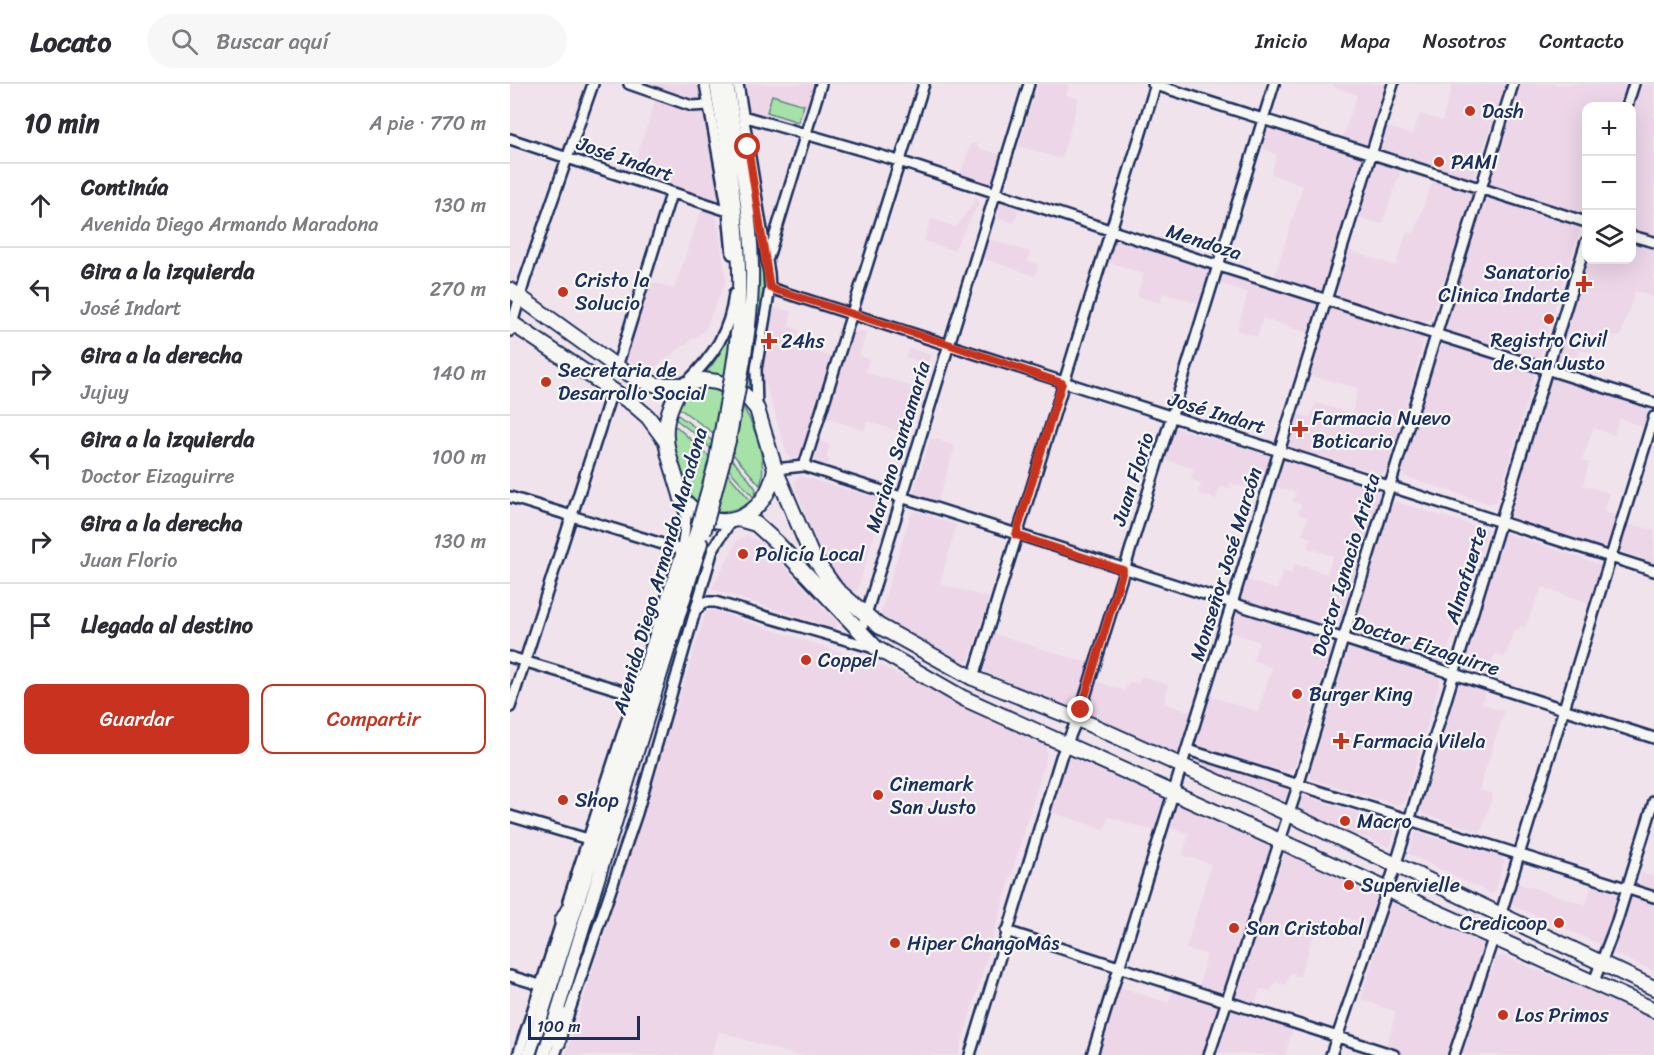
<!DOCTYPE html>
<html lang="es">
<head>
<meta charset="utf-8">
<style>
  body { margin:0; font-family:Sriracha,sans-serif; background:#f7f7f7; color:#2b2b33 }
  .controls { position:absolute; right:18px; top:18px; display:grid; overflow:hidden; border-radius:12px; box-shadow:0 6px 24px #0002 }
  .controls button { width:54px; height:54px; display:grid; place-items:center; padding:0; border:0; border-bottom:2px solid #e1e1e2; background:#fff; color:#2b2b33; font:30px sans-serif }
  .scale { position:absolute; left:18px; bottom:15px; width:112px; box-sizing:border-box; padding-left:6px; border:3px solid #1b2f5e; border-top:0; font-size:16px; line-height:21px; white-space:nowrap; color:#1b2f5e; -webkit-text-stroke:4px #f6f6f2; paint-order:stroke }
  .stop { position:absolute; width:18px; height:18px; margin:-14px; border:4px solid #c8321e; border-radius:50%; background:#fff }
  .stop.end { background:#c8321e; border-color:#fff; box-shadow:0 2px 6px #0008 }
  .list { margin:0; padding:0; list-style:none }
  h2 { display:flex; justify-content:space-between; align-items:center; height:78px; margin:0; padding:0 24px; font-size:26px }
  h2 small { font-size:20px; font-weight:400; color:#7c7c81 }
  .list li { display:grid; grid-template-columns:39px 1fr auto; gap:18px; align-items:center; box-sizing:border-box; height:84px; padding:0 24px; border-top:2px solid #e1e1e2 }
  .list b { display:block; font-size:22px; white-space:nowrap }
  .list p { margin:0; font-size:20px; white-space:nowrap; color:#7c7c81 }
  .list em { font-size:20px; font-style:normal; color:#7c7c81 }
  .actions { display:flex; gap:12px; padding:18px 24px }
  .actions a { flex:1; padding:14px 0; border:2px solid #c8321e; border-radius:12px; text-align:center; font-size:21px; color:#c8321e }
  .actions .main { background:#c8321e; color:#fff }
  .icon { flex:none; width:33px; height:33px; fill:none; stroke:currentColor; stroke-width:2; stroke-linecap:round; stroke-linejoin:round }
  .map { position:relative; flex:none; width:1144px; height:971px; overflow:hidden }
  header { display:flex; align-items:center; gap:36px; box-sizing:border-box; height:84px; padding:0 30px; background:#fff; border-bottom:2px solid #e1e1e2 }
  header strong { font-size:28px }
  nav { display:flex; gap:33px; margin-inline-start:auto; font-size:21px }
  .search { width:420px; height:54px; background:#f7f7f7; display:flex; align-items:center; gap:15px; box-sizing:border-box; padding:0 21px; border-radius:33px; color:#7c7c81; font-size:22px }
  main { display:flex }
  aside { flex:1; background:#fff }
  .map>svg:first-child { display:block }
  .built { fill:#ecd6e8 }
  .green { fill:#a6e1a7; stroke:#608882; stroke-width:1.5 }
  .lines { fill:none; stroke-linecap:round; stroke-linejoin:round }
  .minor-casing { stroke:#1b2f5e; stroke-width:14 }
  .major-casing { stroke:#1b2f5e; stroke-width:16 }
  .highway-casing { stroke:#1b2f5e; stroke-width:18 }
  .minor { stroke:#f6f6f2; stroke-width:9 }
  .major { stroke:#f6f6f2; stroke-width:12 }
  .highway { stroke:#f6f6f2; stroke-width:14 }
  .major-bridge-casing { stroke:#1b2f5e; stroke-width:16; stroke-linecap:butt }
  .major-bridge { stroke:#f6f6f2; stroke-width:12 }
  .route { stroke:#c8321e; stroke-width:8 }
  .poi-dot { fill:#c8321e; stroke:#f6f6f2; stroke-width:2 }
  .labels { text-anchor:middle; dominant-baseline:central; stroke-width:4.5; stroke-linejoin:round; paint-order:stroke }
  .poi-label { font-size:20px; fill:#1b2f5e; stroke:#f6f6f2; text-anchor:start }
  .street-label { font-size:20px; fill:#1b2f5e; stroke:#f6f6f2 }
</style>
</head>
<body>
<header>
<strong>Locato</strong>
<div class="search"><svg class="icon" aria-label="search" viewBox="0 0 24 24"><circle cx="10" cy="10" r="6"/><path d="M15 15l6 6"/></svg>Buscar aquí</div>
<nav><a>Inicio</a><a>Mapa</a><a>Nosotros</a><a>Contacto</a></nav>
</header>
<main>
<aside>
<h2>10 min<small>A pie · 770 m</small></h2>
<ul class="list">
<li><svg class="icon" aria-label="ahead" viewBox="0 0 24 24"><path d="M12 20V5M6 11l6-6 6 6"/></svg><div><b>Continúa</b><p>Avenida Diego Armando Maradona</p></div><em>130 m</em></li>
<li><svg class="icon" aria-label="left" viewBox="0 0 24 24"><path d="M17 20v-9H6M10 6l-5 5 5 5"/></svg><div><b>Gira a la izquierda</b><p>José Indart</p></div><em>270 m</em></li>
<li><svg class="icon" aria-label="right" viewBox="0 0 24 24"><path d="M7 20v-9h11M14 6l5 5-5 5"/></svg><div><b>Gira a la derecha</b><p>Jujuy</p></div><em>140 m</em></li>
<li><svg class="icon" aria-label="left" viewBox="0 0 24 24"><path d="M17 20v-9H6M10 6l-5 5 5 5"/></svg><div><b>Gira a la izquierda</b><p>Doctor Eizaguirre</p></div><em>100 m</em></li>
<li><svg class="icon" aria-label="right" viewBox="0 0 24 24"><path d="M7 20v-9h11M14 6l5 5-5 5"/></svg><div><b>Gira a la derecha</b><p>Juan Florio</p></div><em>130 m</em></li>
<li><svg class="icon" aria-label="arrive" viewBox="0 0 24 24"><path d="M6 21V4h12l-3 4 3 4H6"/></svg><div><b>Llegada al destino</b></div></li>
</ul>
<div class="actions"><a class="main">Guardar</a><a>Compartir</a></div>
</aside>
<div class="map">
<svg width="1144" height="971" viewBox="0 0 1144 971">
  <rect width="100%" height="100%" fill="#f0e3ec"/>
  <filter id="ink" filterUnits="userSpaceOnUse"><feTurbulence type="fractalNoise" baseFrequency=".0167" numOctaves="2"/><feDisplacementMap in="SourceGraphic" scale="12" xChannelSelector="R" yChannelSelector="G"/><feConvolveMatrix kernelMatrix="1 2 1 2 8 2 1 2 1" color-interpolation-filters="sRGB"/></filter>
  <g filter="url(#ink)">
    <path class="built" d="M145,0H190L192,10L189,16L180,18L144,4Z
      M236,0H308L291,45L244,30L239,24Z
      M528,0H559L556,11L569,15L551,75L509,62Z
      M823,0H878L860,64L832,56L847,11L823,2Z
      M943,0H996L964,91L961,94L871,65L876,42L902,51L910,30L932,37Z
      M1007,0H1120L1113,22H1076V131L1072,132L979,100Z
      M1132,0H1144V146L1141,155L1122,149V29Z
      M146,14L195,31L210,110L206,118L121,91Z
      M761,42L853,72L855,75L814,202L809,207L764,195L793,102L761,90L767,70L748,63L754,45Z
      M461,59L467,60L466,63L491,71L479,103L449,95Z
      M866,75L892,83L872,140L845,133Z
      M924,93L960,105L964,112L920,237L914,239L823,213L821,210L834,165L886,182L897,148L904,150Z
      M467,114L469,119L444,166L414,157L421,135L446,143Z
      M979,114L1070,144L1030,271L1027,274L938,248L936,240L975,115Z
      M499,117L510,121L504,139L485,133L491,119Z
      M192,124L202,128L207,133L216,196L195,246L138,288L116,275L130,224L139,197L164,205Z
      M606,153L698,182L701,188L691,220L653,209L650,219L627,212L634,190L596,177L603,155Z
      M478,155L520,168L517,177L528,181L525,192L472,174Z
      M1122,156L1144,163V213L1125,207L1110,253L1088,247L1081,268L1069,266L1061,289L1049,284L1045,276L1076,173V176H1122Z
      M709,186L807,217L809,224L801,250L753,234L747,253L727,246L738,209L704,197Z
      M821,221L914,254L879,385L871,390L780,363L777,359L784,329L800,333L806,319L842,330L848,304L796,290L817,224Z
      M268,224L282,228L278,242L289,246L287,255L291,256V262L320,273L290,372L283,375L277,370L252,287L264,226Z
      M348,246L356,249L349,272L359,275L355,288L410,305L398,350L357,337L354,346L316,334L343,250Z
      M936,260L1022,287L1025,291L987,417L980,420L894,392L891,386L929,264Z
      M399,264L418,270L420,272L418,280L395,273Z
      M1048,292L1141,322L1136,344L1109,334L1104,351L1083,344L1072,377L1079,379L1073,401L1099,409L1093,427L1111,433L1101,462L1094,463L1004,434L1001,430L1040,296Z
      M666,344L757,371L763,376L757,399L742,394L739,404L721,399L719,405L710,403L706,415L688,409L691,399L681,395L684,385L652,374L662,348Z
      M421,354L445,362L427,420L405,412L404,406Z
      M309,357L320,361L316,374L320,376L317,384L304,380Z
      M776,375L868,407L870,410L830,538L822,546L731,517L727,511L732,494L767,506L773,487L781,489L785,480L817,490L823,472L798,464L801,454L792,451L798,433L788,430L791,421L783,418L786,408L761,401L771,376Z
      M290,392L370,415L373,422L347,507L341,508L321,489L307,462L284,398Z
      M886,418L978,446L934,577L931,578L839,551L881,421Z
      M406,427L446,441L430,500L479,514L459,576L453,579L403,556L373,536L370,530L401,430Z
      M1115,439L1144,446V479L1111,467L1109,460Z
      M996,449L1088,480L1092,486L1080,519L1032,503L1015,543L1010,542L1009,546H1005L995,573L985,570L975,599L956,592L951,587L952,581L991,453Z
      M237,451L254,461L328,540L326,545L202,505L228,455Z
      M202,526L369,581L535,660L537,670L448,971H284L209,947L201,971H56L196,529Z
      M724,526H731L819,555L822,559L785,682L777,688L686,664L684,660L696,611L748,628L762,584L743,576L749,558L716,546Z
      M482,549L580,580L565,624L559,625L475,588L473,582Z
      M842,564L929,594L930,597L894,719L888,721L801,695L800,689L838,566Z
      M631,592L658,601L654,619L684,629L670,674L577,634L575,630L582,596L615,607L619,598L628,600Z
      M953,599L976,607L972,620L994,627L969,706L983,710L971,748L914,730L910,726L949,600Z
      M563,671L654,711L656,716L647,748L599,733L594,745L541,728L555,677Z
      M683,675L774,701L778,707L777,713L770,719L685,683Z
      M792,711L886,742L880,763L787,728Z
      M669,718L758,758L761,763L715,907L708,911L688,905L697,870L676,865L701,780L673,771L679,749L657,743L664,722Z
      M906,748L992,773L994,777L985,808L982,810L901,771L899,768Z
      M781,769L866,808V813L858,840L837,834L830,847L807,838L790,892L780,889L775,901L765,898L761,907L750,905L744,923L725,917L723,912L774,772Z
      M1129,788L1144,793V805L1130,801Z
      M1005,798L1076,821L1082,801L1106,809L1108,812L1092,861L1004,822L1000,815Z
      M1124,813L1144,819V887L1105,870L1104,867L1120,815Z
      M885,816L971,857L973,862L942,971H892L876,965L886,928L851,915L881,819Z
      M993,872L1144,934V971H952L986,874Z
      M609,903L658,919L664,904L706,918L709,924L695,971H588Z
      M721,925L783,944L775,971L704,969Z"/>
    <path class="green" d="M198,0H202C213,63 229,127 229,192C230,222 224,253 220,283L238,291C260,194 238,96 223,0H226L254,179L255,206L241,307L228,296L199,291L196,288C258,223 212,79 198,0Z
      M262,11L294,21L288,38L257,28Z
      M195,302C201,303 209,303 214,305C239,316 260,377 250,401L206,351L166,322L185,304Z
      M165,329C197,351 224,373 246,405L244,414L195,358L164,334Z
      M162,342L167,343L219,391L241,417C223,431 193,432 180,410C169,392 164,362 162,342Z
      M116,682L28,969L26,971V969Z"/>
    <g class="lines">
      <defs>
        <path id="minor" d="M119,0L182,22L199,21
          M195,0L218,127L222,170
          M228,0L259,189L260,204L246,285L247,325
          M643,0L1076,138
          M1117,22L1124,0
          M233,32L389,77L706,181L1144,319
          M0,55L218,127
          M1122,152L1144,158
          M258,174L311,0
          M260,204L1144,487
          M0,247L15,195L83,0
          M107,283L161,110
          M177,298C203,272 220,248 224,210
          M294,382L414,0
          M265,385L294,382L1144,654
          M0,413L172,466
          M187,525L194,518H205L364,564
          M350,550L519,0
          M0,573L126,611
          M463,594L646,0
          M0,623L102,307
          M678,666L1144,813
          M0,732L78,755
          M58,817L172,466L176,434L172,415
          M496,847L884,971
          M0,892L30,901
          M1083,900L1106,840L1144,717
          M55,940L127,729L203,465L222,435
          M8,971L53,833
          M45,971L51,953
          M460,971L551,673L571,626L764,0
          M582,971L883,0
          M699,971L788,702L1003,0
          M821,971L884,786L1076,158
          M944,971L983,855L1144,333"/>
        <path id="major" d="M206,0C223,97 239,191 222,288
          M217,0C227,60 241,122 242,183C243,220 238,256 231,293
          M51,837L66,810
          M49,959L53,931
          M19,971L187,445
          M34,971L191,459"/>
        <path id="highway" d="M0,206L107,283L130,296L148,301H172
          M0,238L123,320L138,333L155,356
          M265,385C259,419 231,448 194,433C185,429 180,422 172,415C159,367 143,348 172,301L193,296L207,298L230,307L238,314L247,325L265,385L301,470L326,505L369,542L463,594L579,640L779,730L1144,904
          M229,435L246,440L267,459L366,564L453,614L1144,926"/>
      </defs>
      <use href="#minor" class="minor-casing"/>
      <use href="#major" class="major-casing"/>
      <use href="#highway" class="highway-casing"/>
      <use href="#minor" class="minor"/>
      <use href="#major" class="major"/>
      <use href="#highway" class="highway"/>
      <defs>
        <path id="major-bridge" d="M187,445L205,380L222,288
          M194,449L219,357L231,293"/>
      </defs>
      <use href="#major-bridge" class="major-bridge-casing"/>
      <use href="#major-bridge" class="major-bridge"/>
    </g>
  </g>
  <g class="lines" filter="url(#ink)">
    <path class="route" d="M238,63L260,204L438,260L552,299L506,451L613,486L571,626"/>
  </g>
  <g class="poi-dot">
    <circle cx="960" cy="27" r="6"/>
    <circle cx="929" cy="78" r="6"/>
    <path d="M1071 191h6v6h6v6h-6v6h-6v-6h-6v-6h6z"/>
    <circle cx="53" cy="208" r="6"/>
    <circle cx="1039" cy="235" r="6"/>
    <path d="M256 248h6v6h6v6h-6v6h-6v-6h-6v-6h6z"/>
    <circle cx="36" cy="298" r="6"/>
    <path d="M787 336h6v6h6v6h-6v6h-6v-6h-6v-6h6z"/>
    <circle cx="233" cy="470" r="6"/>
    <circle cx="296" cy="576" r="6"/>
    <circle cx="787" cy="610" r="6"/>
    <path d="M828 648h6v6h6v6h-6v6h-6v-6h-6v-6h6z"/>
    <circle cx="368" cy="711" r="6"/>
    <circle cx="53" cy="716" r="6"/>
    <circle cx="835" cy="737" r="6"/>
    <circle cx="839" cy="801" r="6"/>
    <circle cx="1049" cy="839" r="6"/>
    <circle cx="724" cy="844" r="6"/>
    <circle cx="385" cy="859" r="6"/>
    <circle cx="993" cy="931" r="6"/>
  </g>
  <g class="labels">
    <g class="poi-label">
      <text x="972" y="27">Dash</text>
      <text x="941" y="78">PAMI</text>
      <text x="1060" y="188" text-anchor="end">Sanatorio<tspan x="1060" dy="23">Clinica Indarte</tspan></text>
      <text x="65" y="196">Cristo la<tspan x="65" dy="23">Solucio</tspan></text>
      <text x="1039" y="256" text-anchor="middle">Registro Civil<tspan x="1039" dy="23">de San Justo</tspan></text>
      <text x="271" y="257">24hs</text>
      <text x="48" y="286">Secretaria de<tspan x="48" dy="23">Desarrollo Social</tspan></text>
      <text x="802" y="334">Farmacia Nuevo<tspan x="802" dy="23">Boticario</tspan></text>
      <text x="245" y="470">Policía Local</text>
      <text x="308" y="576">Coppel</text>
      <text x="799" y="610">Burger King</text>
      <text x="843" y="657">Farmacia Vilela</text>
      <text x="380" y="700">Cinemark<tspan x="380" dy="23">San Justo</tspan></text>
      <text x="65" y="716">Shop</text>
      <text x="847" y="737">Macro</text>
      <text x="851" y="801">Supervielle</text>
      <text x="1037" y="839" text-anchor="end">Credicoop</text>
      <text x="736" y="844">San Cristobal</text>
      <text x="397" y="859">Hiper ChangoMâs</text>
      <text x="1005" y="931">Los Primos</text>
    </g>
    <g class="street-label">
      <text transform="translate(115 75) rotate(19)">José Indart</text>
      <text transform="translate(694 158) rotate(18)">Mendoza</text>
      <text transform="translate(707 329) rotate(17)">José Indart</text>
      <text transform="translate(388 363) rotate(-73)">Mariano Santamaría</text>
      <text transform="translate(623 395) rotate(-72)">Juan Florio</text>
      <text transform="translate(716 480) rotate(-73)">Monseñor José Marcón</text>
      <text transform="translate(836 481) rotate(-73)">Doctor Ignacio Arieta</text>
      <text transform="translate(150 487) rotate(-74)">Avenida Diego Armando Maradona</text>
      <text transform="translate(956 491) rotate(-73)">Almafuerte</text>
      <text transform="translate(916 562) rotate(18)">Doctor Eizaguirre</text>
    </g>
  </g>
</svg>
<div class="controls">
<button>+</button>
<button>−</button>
<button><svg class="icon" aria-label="layers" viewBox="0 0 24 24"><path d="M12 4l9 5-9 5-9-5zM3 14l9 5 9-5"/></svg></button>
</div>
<div class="scale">100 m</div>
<div class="stop" style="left:238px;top:63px"></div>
<div class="stop end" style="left:571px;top:626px"></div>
</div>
</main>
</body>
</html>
